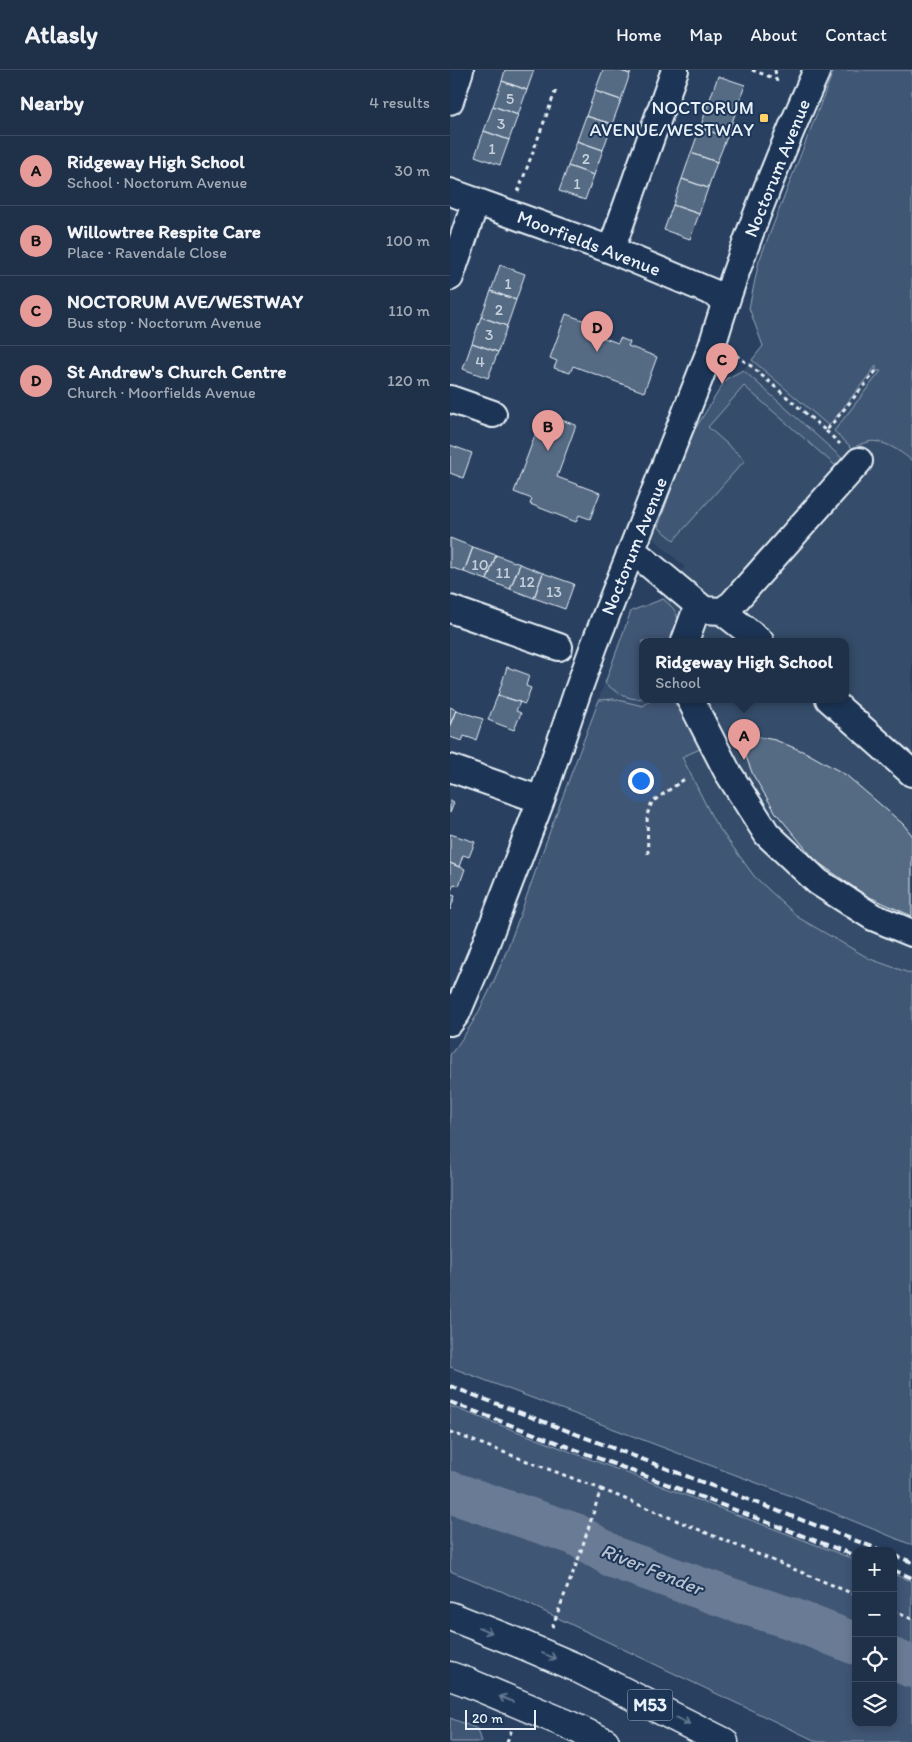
<!DOCTYPE html>
<html lang="en">
<head>
<meta charset="utf-8">
<style>
  body { margin:0; font-family:Itim,sans-serif; background:#2c3c53; color:#f1f3f6 }
  .controls { position:absolute; right:15px; bottom:15px; display:grid; overflow:hidden; border-radius:10px; box-shadow:0 2px 8px #0003 }
  .controls button { width:45px; height:45px; display:grid; place-items:center; padding:0; border:0; border-bottom:1px solid #3c4b61; background:#1f3049; color:#f1f3f6; font:25px sans-serif }
  .scale { position:absolute; left:15px; bottom:12px; width:71px; box-sizing:border-box; padding-left:5px; border:2px solid #e8f1f8; border-top:0; font-size:14px; line-height:18px; white-space:nowrap; color:#e8f1f8; -webkit-text-stroke:4px #1d3557; paint-order:stroke }
  .you { position:absolute; left:190px; top:710px; width:18px; height:18px; margin:-12px; border:4px solid #fff; border-radius:50%; background:#1a73e8; box-shadow:0 0 0 8px #1a73e833 }
  .badge { display:grid; place-items:center; width:32px; height:32px; border-radius:50%; background:#e69b98; color:#111; font-size:16px; font-weight:700 }
  .pin { position:absolute; translate:-50% -41px; filter:drop-shadow(0 1px 2px #0008) }
  .pin::after { content:''; position:absolute; top:26px; width:18px; height:15px; background:inherit; clip-path:polygon(0 0,100% 0,50% 100%) }
  .popup { position:absolute; left:189px; top:568px; width:210px; height:65px; box-sizing:border-box; display:grid; place-content:center; border-radius:10px; background:#1f3049; filter:drop-shadow(0 1px 4px #0005); font-size:16px; white-space:nowrap; color:#a1a9b4 }
  .popup b { font-size:19px; color:#f1f3f6 }
  .popup::after { content:''; position:absolute; left:50%; top:100%; margin-left:-10px; border:10px solid transparent; border-top-color:#1f3049 }
  .list { margin:0; padding:0; list-style:none }
  h2 { display:flex; justify-content:space-between; align-items:center; height:65px; margin:0; padding:0 20px; font-size:21px }
  h2 small { font-size:16px; font-weight:400; color:#a1a9b4 }
  .list li { display:grid; grid-template-columns:32px 1fr auto; gap:15px; align-items:center; box-sizing:border-box; height:70px; padding:0 20px; border-top:1px solid #3c4b61 }
  .list b { display:block; font-size:19px; white-space:nowrap }
  .list p { margin:0; font-size:16px; white-space:nowrap; color:#a1a9b4 }
  .list em { font-size:16px; font-style:normal; color:#a1a9b4 }
  .icon { flex:none; width:28px; height:28px; fill:none; stroke:currentColor; stroke-width:2; stroke-linecap:round; stroke-linejoin:round }
  .map { position:relative; flex:none; width:462px; height:1672px; overflow:hidden }
  header { display:flex; align-items:center; gap:30px; box-sizing:border-box; height:70px; padding:0 25px; background:#1f3049; border-bottom:1px solid #3c4b61 }
  header strong { font-size:24px }
  nav { display:flex; gap:28px; margin-inline-start:auto; font-size:18px }
  main { display:flex }
  aside { flex:1; background:#1f3049 }
  .map>svg:first-child { display:block }
  .built { fill:#364d6b; fill-rule:evenodd }
  .green { fill:#415774; stroke:#94a4b6 }
  .lines { fill:none; stroke-linecap:round; stroke-linejoin:round }
  .river { stroke:#6b7c95; stroke-width:42 }
  .building { fill:#556a83; stroke:#e8f1f8 }
  .minor-casing { stroke:#e8f1f8; stroke-width:30 }
  .highway-casing { stroke:#e8f1f8; stroke-width:31 }
  .path { stroke:#e8f1f8; stroke-width:3; stroke-dasharray:4 4; stroke-linecap:butt }
  .minor { stroke:#1d3557; stroke-width:26 }
  .highway { stroke:#1d3557; stroke-width:28 }
  .rail { stroke:#e8f1f8; stroke-width:4; stroke-dasharray:8 4; stroke-linecap:butt }
  .highway-bridge-casing { stroke:#e8f1f8; stroke-width:31; stroke-linecap:butt }
  .highway-bridge { stroke:#1d3557; stroke-width:28 }
  .oneway { stroke:#64778f }
  .poi-dot { fill:#ffd166; stroke:#1d3557; stroke-width:2 }
  .labels { text-anchor:middle; dominant-baseline:central; stroke-width:4; stroke-linejoin:round; paint-order:stroke }
  .number-label { font-size:16px; fill:#c3cfdb }
  .shield { fill:#1d3557; stroke:#abb9c8; stroke-width:1 }
  .shield-label { font-size:18px; font-weight:bold; fill:#e8f1f8 }
  .poi-label { font-size:19px; fill:#e8f1f8; stroke:#1d3557; text-anchor:end }
  .street-label { font-size:19px; fill:#e8f1f8; stroke:#1d3557 }
  .water-label { font-size:20px; font-style:italic; fill:#b6c2d0; stroke:#1d3557 }
</style>
</head>
<body>
<header>
<strong>Atlasly</strong>
<nav><a>Home</a><a>Map</a><a>About</a><a>Contact</a></nav>
</header>
<main>
<aside>
<h2>Nearby<small>4 results</small></h2>
<ul class="list">
<li><span class="badge">A</span><div><b>Ridgeway High School</b><p>School · Noctorum Avenue</p></div><em>30 m</em></li>
<li><span class="badge">B</span><div><b>Willowtree Respite Care</b><p>Place · Ravendale Close</p></div><em>100 m</em></li>
<li><span class="badge">C</span><div><b>NOCTORUM AVE/WESTWAY</b><p>Bus stop · Noctorum Avenue</p></div><em>110 m</em></li>
<li><span class="badge">D</span><div><b>St Andrew's Church Centre</b><p>Church · Moorfields Avenue</p></div><em>120 m</em></li>
</ul>
</aside>
<div class="map">
<svg width="462" height="1672" viewBox="0 0 462 1672">
  <rect width="100%" height="100%" fill="#294061"/>
  <filter id="ink" filterUnits="userSpaceOnUse"><feTurbulence type="fractalNoise" baseFrequency=".02" numOctaves="2"/><feDisplacementMap in="SourceGraphic" scale="10" xChannelSelector="R" yChannelSelector="G"/><feConvolveMatrix kernelMatrix="1 2 1 2 8 2 1 2 1" color-interpolation-filters="sRGB"/></filter>
  <g filter="url(#ink)">
    <path class="built" d="M386,0H462V1456L0,985L13,968L31,938L64,859L181,541L213,529L217,518L235,497L203,468L239,369L276,309L293,300L313,276L299,238L309,191L383,2ZM193,571H395V629H193Z"/>
    <path class="green" d="M386,0H462V391C452,382 431,368 418,372C412,373 407,376 402,378L384,361L431,301H426V296L379,356L302,290L313,276L299,238L309,191L383,2Z
      M293,300L393,389L387,397L294,316L258,357L295,390L224,470L208,457L239,369L276,309Z
      M213,529C231,543 229,550 226,571H193V628C180,632 164,621 155,613L181,541Z
      M164,629L193,636L203,629H222L236,650L250,679L232,687L264,751L304,806L349,848L420,889L462,904V1475L352,1430L0,1297V985C43,931 64,861 87,797C107,741 128,685 149,630Z
      M0,1336L406,1490V1653H443V1504L462,1511V1672H368L51,1521L0,1501Z
      M0,1648L28,1659L32,1672H0Z"/>
    <g class="lines">
      <path class="river" d="M0,1422L125,1464L165,1488L284,1530L340,1548L406,1574
        M443,1589L462,1597"/>
    </g>
    <path class="building" d="M55,0H84L77,20L52,11Z
      M153,0H168L180,4L171,30L145,21Z
      M168,0H181L180,4Z
      M268,6L295,15L286,41L259,32Z
      M52,11L77,20L68,45L43,36Z
      M145,21L171,30L162,54L136,46Z
      M259,32L286,41L277,67L250,58Z
      M43,36L68,45L59,70L34,61Z
      M136,46L162,54L153,80L127,71Z
      M250,58L277,67L267,92L241,83Z
      M34,61L59,70L50,95L25,86Z
      M127,71L153,80L144,105L118,96Z
      M241,83L267,92L258,118L232,109Z
      M118,96L144,105L135,130L109,121Z
      M232,109L258,118L249,144L223,135Z
      M223,135L249,144L240,169L214,160Z
      M50,195L75,204L66,230L41,221Z
      M41,221L66,230L57,256L31,247Z
      M116,244L138,252L135,261L168,273L170,268L180,272L178,276L207,287L194,322L123,296L120,303L104,298L107,291L100,288Z
      M31,247L57,256L48,282L22,273Z
      M22,273L48,282L38,308L13,299Z
      M93,344L126,355L107,407L150,423L140,449L129,445L126,452L80,434L82,429L64,422Z
      M0,375L22,383L13,408L0,403Z
      M0,468L23,477L14,502L0,497Z
      M23,477L46,485L37,510L14,502Z
      M46,485L70,494L60,519L37,510Z
      M70,494L93,503L84,528L60,519Z
      M93,503L124,514L115,539L84,528Z
      M57,597L79,605L76,616L81,618L75,634L48,625Z
      M48,625L70,632L66,641L71,643L64,660L38,650Z
      M0,637L6,640L0,655Z
      M6,640L33,649L26,670L14,666L12,671L0,667V655Z
      M287,663L325,670L357,683L396,705L453,754L462,765V846L415,825L366,791L326,743L303,705Z
      M0,731L4,733L0,743Z
      M0,764L25,772L19,787L13,785L9,797L0,793Z
      M0,793L15,799L9,816L4,814L0,823Z
      M0,824L5,826L0,840Z"/>
    <g class="lines">
      <defs>
        <path id="minor" d="M0,31L10,0
          M0,122L161,180L276,228
          M161,180L225,0
          M0,207L26,131
          M0,329L43,344
          M182,480L254,540L272,541L282,534L409,391
          M0,539L109,577
          M272,541L310,571
          M235,571L248,535
          M240,629L277,701L317,764L368,812L423,847L462,863
          M379,629L462,703
          M0,698L91,730
          M0,952L7,943L31,886L91,730L126,626L144,576L262,276C290,181 327,90 367,0"/>
        <path id="highway" d="M0,1546L71,1574
          M127,1598L274,1672
          M0,1606L17,1612
          M117,1654L155,1672"/>
      </defs>
      <use href="#minor" class="minor-casing"/>
      <use href="#highway" class="highway-casing"/>
      <path class="path" d="M302,0L326,9
        M325,0L327,13
        M68,122L107,17
        M286,285L301,296L376,361L426,301
        M376,361L390,374
        M198,784L197,745L202,732L236,708
        M0,1362L151,1419L129,1487L101,1560
        M151,1419L406,1525
        M443,1541L462,1549
        M57,1672L62,1659"/>
      <use href="#minor" class="minor"/>
      <use href="#highway" class="highway"/>
      <path class="rail" d="M0,1316L433,1481
        M0,1332L406,1486
        M443,1485L462,1492
        M443,1500L462,1508"/>
      <defs>
        <path id="highway-bridge" d="M71,1574L127,1598
          M17,1612L117,1654"/>
      </defs>
      <use href="#highway-bridge" class="highway-bridge-casing"/>
      <use href="#highway-bridge" class="highway-bridge"/>
    </g>
    <defs><path id="oneway-shaft" d="M-6 0H5M1.5-3L5.5 0L1.5 3" fill="none" stroke-width="1.6" stroke-linecap="round" stroke-linejoin="round" transform="scale(1.25)"/></defs>
    <g class="oneway">
      <use href="#oneway-shaft" transform="translate(35 1560) rotate(22)"/>
      <use href="#oneway-shaft" transform="translate(99 1586) rotate(23)"/>
      <use href="#oneway-shaft" transform="translate(56 1629) rotate(-157)"/>
      <use href="#oneway-shaft" transform="translate(233 1651) rotate(27)"/>
    </g>
  </g>
  <rect class="poi-dot" x="309" y="43" width="10" height="10" rx="2.5"/>
  <g class="labels">
    <g class="number-label">
      <text x="60" y="28">5</text>
      <text x="51" y="53">3</text>
      <text x="42" y="78">1</text>
      <text x="136" y="88">2</text>
      <text x="127" y="113">1</text>
      <text x="58" y="213">1</text>
      <text x="49" y="239">2</text>
      <text x="39" y="264">3</text>
      <text x="30" y="291">4</text>
      <text x="30" y="494">10</text>
      <text x="53" y="502">11</text>
      <text x="77" y="511">12</text>
      <text x="104" y="521">13</text>
    </g>
    <rect class="shield" x="177.5" y="1619.5" width="45" height="31" rx="4"/>
    <g class="shield-label">
      <text x="200" y="1635">M53</text>
    </g>
    <g class="poi-label">
      <text x="304" y="37">NOCTORUM<tspan x="304" dy="22">AVENUE/WESTWAY</tspan></text>
    </g>
    <g class="street-label">
      <text transform="translate(327 98) rotate(-68)">Noctorum Avenue</text>
      <text transform="translate(139 173) rotate(21)">Moorfields Avenue</text>
      <text transform="translate(184 476) rotate(-68)">Noctorum Avenue</text>
    </g>
    <g class="water-label">
      <text transform="translate(202 1499) rotate(22)">River Fender</text>
    </g>
  </g>
</svg>
<div class="controls">
<button>+</button>
<button>−</button>
<button><svg class="icon" aria-label="locate" viewBox="0 0 24 24"><circle cx="12" cy="12" r="6"/><path d="M12 2v4M12 18v4M2 12h4M18 12h4"/></svg></button>
<button><svg class="icon" aria-label="layers" viewBox="0 0 24 24"><path d="M12 4l9 5-9 5-9-5zM3 14l9 5 9-5"/></svg></button>
</div>
<div class="scale">20 m</div>
<div class="you"></div>
<div class="pin badge" style="left:294px;top:690px">A</div>
<div class="popup"><b>Ridgeway High School</b>School</div>
<div class="pin badge" style="left:98px;top:381px">B</div>
<div class="pin badge" style="left:272px;top:314px">C</div>
<div class="pin badge" style="left:147px;top:282px">D</div>
</div>
</main>
</body>
</html>
